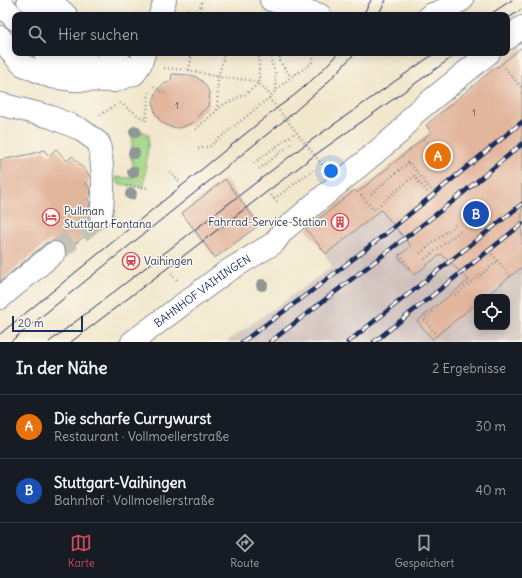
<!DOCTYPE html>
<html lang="de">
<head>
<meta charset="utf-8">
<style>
  body { margin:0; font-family:Delius,sans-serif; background:#20242c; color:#f1f3f6 }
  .controls { position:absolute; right:12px; bottom:12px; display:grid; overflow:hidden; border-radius:8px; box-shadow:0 2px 10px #0003 }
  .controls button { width:36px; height:36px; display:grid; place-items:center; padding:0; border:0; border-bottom:1px solid #363941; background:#171b24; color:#f1f3f6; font:20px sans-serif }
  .scale { position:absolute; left:12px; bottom:10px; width:71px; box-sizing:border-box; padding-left:4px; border:2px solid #1b2f5e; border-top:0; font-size:11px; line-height:14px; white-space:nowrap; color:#1b2f5e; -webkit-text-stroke:3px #fbf7ec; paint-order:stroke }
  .you { position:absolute; left:331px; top:171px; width:14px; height:14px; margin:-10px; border:3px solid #fff; border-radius:50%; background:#1a73e8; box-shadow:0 0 0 6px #1a73e833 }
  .badge { display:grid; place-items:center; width:26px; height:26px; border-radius:50%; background:#d1495b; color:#fff; font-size:13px; font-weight:700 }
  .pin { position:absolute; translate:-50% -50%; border:2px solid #fff; box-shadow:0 1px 4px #0006 }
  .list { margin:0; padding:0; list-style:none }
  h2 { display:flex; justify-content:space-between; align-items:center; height:52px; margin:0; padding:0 16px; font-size:17px }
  h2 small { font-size:13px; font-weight:400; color:#9ea1a6 }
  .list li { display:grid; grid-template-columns:26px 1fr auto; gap:12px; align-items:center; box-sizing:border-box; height:64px; padding:0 16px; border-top:1px solid #363941 }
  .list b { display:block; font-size:15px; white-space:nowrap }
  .list p { margin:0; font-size:13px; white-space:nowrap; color:#9ea1a6 }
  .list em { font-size:13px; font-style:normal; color:#9ea1a6 }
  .icon { flex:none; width:22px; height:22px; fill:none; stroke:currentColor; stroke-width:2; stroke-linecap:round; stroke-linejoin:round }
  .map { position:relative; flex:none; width:522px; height:342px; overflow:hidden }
  .search { position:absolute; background:#171b24; box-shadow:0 2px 10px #0003; left:12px; right:12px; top:12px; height:44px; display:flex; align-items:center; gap:10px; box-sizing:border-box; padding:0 14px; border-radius:8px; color:#9ea1a6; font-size:15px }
  .sheet { height:180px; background:#171b24 }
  nav { display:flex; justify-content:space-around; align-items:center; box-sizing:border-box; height:56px; border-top:1px solid #363941; background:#171b24; font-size:11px; color:#9ea1a6 }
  nav a { display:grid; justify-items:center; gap:2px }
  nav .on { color:#d1495b }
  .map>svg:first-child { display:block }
  .industrial { fill:#cfc0bb; fill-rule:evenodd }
  .green { fill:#a1d484; stroke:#5e8271 }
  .building { fill:#e2b69d }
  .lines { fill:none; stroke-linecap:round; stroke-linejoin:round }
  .minor-tunnel { stroke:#c7c2b6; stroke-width:22; stroke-dasharray:22 11; stroke-linecap:butt }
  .minor-casing { stroke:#868b95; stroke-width:24 }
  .path { stroke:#868b95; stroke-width:2.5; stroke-dasharray:1 3; stroke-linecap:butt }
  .minor { stroke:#fff; stroke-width:22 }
  .tram { stroke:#1b2f5e; stroke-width:1 }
  .rail-casing { stroke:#1b2f5e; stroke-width:4.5 }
  .rail { stroke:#fbf7ec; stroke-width:3; stroke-dasharray:9; stroke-linecap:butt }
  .tree { fill:#8e9895 }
  .labels { text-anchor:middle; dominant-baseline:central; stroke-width:3; stroke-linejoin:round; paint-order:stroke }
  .number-label { font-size:9px; fill:#4d516e }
  .poi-label { font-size:11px; fill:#1b2f5e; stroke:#fbf7ec; text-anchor:start }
  .street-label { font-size:11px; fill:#1b2f5e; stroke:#fbf7ec }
</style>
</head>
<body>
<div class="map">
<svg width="522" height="342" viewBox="0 0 522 342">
  <rect width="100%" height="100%" fill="#fbf7ec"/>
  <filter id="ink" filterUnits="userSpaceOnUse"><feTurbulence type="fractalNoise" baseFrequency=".025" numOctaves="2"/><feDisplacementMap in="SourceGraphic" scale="8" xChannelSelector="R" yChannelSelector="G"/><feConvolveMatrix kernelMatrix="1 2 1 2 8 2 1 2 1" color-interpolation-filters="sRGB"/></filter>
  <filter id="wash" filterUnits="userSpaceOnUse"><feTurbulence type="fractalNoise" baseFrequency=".012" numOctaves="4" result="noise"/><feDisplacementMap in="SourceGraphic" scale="16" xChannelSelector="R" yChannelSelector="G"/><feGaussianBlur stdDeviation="0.9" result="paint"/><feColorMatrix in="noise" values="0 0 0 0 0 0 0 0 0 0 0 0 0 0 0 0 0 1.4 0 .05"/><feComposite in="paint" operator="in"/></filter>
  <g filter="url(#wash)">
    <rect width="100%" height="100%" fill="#f2e7cc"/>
    <path class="industrial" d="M522,91V340L520,342H226L332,267L325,255ZM477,297H507V327H477Z"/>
    <path class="green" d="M133,128H137L149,135L144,187L119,184L116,181V177L132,178L133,160H131Z"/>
    <g id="blocks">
      <path class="building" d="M522,47V267L485,297H477V303L432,339L417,321L469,280L441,254L414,275L398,257L411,246L381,210L326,254L306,229L355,190L357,193L431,132L426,125L497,66L498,67Z
        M172,74L190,75L194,76L201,80L206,86L210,94L208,106L190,124L180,128L170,127L161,122L155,113L153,103L156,93L162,85L171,81Z
        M56,149L67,161L72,156L90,176V178L85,183L91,189L90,196L87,199L90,202L89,214L90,220L93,225L97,226L66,251L64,245L59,241H52L46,243L0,282V160L31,154L44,150L49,156Z
        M225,179L259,225L215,258L182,213Z"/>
    </g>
  </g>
  <g filter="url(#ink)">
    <use href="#blocks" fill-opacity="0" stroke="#868b95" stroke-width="1"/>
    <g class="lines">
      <path class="minor-tunnel" d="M54,253L101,215"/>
      <defs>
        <g id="minor">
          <path d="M28,0L53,3L66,15"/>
          <path d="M271,0L320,15"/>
          <path d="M0,2L15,19"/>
          <path d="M160,15L165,0"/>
          <path d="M430,15L441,11L462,0"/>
          <path d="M0,37L17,59L23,65L51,77L74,80L114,81L134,74L141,63L144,53"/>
          <path d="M507,39L522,27"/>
          <path d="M45,53L74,80"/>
          <path d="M74,53L78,57L101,71L114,81"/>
          <path d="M109,53L134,74"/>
          <path d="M0,104L51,117L80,129L99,143C103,167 105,191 101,215"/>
          <path d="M0,298L54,253"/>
          <path id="s1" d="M132,342L226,272L274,243L283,231L313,205L400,132L414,114L489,53"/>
        </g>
      </defs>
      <use href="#minor" class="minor-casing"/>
      <path class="path" d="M187,9L200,12
        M199,15L202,0
        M272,53L271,60L275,73L276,90
        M281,53L279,60L291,77
        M164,68L189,70L218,77L225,53
        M505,68L522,88
        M189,70L192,53
        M154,86L167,95
        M269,98L324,167
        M120,103L132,111L146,121
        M217,110L218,77L248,80L259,83L269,94
        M100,115L116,105
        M146,121L149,92
        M196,129L223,105L246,94L259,83V53
        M424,139L430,146L438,139
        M198,149L210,146L269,98L276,90L291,77L311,64L315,53
        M254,163L296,132
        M259,169L291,144
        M170,172L179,181
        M126,186L150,188
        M371,194L409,162L431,190
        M271,195L279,204
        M361,195L374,210L414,176L428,193
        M274,199L313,170
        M420,253L455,225
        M399,254L409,267L406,270
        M492,254L512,278
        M425,259L460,231
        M171,273L177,280
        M455,295L498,261
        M433,312L424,319L438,337"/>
      <use href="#minor" class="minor"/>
      <path class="tram" d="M363,15L371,0
        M378,15L386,0
        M489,15L512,0
        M507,19L522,9
        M0,334L277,108C300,92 320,74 338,53
        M10,342L286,119L326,84L355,53
        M49,342L306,144L435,53
        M71,342L315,155L458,53"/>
      <defs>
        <path id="rail" d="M242,342L317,287L384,235L522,122
          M270,342L452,202L522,144
          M348,342L522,204
          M374,342L522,224"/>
      </defs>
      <use href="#rail" class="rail-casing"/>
      <use href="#rail" class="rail"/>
    </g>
    <g class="tree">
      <circle cx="135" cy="132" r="6"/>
      <circle cx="134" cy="153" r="6"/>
      <circle cx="133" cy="172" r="6"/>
      <circle cx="131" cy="194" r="6"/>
      <circle cx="262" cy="285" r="6"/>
    </g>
  </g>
  <defs>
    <symbol id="hotel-ring" viewBox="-11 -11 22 22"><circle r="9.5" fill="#fbf7ec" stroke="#d1495b" stroke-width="1.5"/><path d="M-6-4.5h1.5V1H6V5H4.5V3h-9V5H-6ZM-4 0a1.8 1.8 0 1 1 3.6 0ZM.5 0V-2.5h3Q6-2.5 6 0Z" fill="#d1495b"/></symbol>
    <symbol id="building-ring" viewBox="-11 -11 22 22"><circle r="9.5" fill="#fbf7ec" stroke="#d1495b" stroke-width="1.5"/><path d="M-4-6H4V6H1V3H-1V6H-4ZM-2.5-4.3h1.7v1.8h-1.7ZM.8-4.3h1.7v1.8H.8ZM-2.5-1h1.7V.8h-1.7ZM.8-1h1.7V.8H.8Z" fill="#d1495b"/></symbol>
    <symbol id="station-ring" viewBox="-11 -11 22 22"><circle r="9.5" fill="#fbf7ec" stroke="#d1495b" stroke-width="1.5"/><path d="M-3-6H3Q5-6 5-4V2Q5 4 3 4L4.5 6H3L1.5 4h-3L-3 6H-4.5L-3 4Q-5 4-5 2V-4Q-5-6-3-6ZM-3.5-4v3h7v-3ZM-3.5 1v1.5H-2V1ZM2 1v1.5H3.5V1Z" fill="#d1495b"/></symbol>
  </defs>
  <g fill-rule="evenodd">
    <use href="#hotel-ring" x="41" y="207" width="20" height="20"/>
    <use href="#building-ring" x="330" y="212" width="20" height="20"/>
    <use href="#station-ring" x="121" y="251" width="20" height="20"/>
  </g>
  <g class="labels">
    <g class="number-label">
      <text x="177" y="105">1</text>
      <text x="474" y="112">1</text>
    </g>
    <g class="poi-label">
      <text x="64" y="211">Pullman<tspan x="64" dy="13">Stuttgart Fontana</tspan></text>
      <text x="327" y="222" text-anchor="end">Fahrrad-Service-Station</text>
      <text x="144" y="261">Vaihingen</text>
    </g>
    <g class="street-label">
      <text stroke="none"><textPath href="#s1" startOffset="87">BAHNHOF VAIHINGEN</textPath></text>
    </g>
  </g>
</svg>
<div class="controls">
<button><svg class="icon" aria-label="locate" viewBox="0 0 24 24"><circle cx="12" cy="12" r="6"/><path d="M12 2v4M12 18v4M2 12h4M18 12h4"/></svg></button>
</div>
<div class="scale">20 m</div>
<div class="you"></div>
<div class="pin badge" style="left:438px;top:156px;background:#e8710a">A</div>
<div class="pin badge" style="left:476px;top:214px;background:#1a4fb4">B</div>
<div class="search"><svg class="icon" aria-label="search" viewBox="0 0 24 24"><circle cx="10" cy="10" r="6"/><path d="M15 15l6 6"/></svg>Hier suchen</div>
</div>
<section class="sheet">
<h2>In der Nähe<small>2 Ergebnisse</small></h2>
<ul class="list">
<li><span class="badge" style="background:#e8710a">A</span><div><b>Die scharfe Currywurst</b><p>Restaurant · Vollmoellerstraße</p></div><em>30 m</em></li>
<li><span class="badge" style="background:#1a4fb4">B</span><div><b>Stuttgart-Vaihingen</b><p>Bahnhof · Vollmoellerstraße</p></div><em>40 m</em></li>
</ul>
</section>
<nav>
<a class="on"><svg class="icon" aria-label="map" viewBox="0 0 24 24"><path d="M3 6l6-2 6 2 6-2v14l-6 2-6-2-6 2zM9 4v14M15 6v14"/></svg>Karte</a>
<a><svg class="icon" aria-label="directions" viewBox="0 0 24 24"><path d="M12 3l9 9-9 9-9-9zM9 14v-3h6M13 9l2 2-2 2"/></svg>Route</a>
<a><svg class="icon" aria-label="saved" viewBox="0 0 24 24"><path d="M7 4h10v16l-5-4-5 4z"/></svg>Gespeichert</a>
</nav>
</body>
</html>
